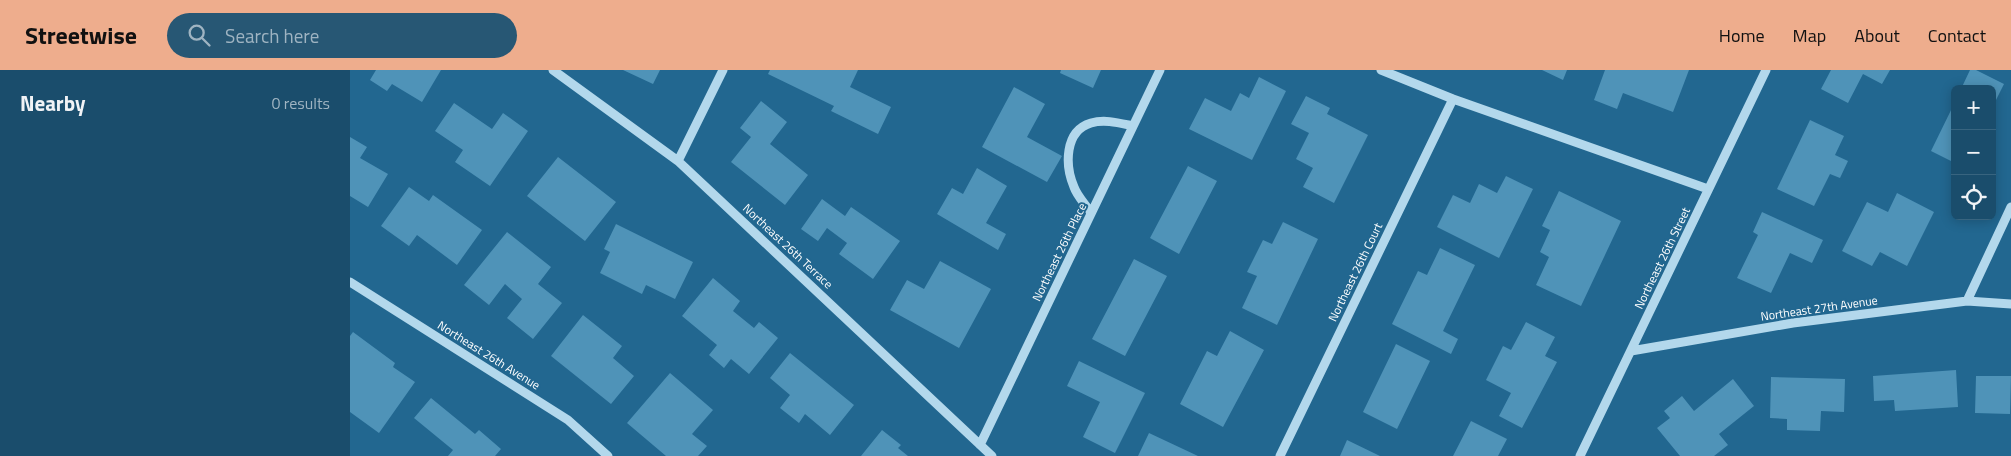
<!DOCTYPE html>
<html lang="en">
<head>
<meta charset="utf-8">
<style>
  body { margin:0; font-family:"Titillium Web",sans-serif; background:#275774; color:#f1f3f6 }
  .controls { position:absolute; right:15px; top:15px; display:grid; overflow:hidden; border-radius:8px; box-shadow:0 2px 12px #0003 }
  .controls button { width:45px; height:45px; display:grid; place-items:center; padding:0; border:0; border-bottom:1px solid #38647f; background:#1a4d6c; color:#f1f3f6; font:25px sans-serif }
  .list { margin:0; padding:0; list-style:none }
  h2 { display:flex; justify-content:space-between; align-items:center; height:65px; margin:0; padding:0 20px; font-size:21px }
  h2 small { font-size:16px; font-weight:400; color:#9fb4c2 }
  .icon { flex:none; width:28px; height:28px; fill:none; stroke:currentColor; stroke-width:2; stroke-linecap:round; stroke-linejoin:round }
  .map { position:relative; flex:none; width:1661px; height:386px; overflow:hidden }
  header { display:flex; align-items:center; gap:30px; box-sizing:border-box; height:70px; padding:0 25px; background:#eead8d; color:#111 }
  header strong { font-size:24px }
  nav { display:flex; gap:28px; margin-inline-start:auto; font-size:18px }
  .search { width:350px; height:45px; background:#275774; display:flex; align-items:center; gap:12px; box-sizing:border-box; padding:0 18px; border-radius:28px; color:#9fb4c2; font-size:19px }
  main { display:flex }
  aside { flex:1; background:#1a4d6c }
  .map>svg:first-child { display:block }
  .building { fill:#4f93b8 }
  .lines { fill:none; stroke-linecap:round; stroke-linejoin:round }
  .minor { stroke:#b3d8ec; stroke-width:9 }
  .labels { text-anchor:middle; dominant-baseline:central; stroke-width:4; stroke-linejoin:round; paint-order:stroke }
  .street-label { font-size:12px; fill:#fff; stroke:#226790 }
</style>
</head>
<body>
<header>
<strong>Streetwise</strong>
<div class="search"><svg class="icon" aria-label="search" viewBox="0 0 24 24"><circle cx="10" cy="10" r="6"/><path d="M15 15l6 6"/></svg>Search here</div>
<nav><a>Home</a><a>Map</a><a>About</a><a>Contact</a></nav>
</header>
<main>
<aside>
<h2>Nearby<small>0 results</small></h2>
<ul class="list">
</ul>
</aside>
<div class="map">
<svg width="1661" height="386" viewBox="0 0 1661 386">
  <rect width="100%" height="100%" fill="#226790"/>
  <path class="building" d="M26,0H91L72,32L42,14L37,21L20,10Z
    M273,0H310L303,14Z
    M420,0H508L500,17L541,37L528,64L481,41L484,36L418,4Z
    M711,0H751L743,18L710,3Z
    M1192,0H1217L1213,10Z
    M1255,0H1339L1323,42L1273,23L1267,39L1244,30Z
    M1481,0H1540L1532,14L1513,4L1498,33L1471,19Z
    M1620,0H1626L1654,14L1642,38V19H1611Z
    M909,7L936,21L902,90L839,59L855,28L881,41L890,23L899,28Z
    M664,17L695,34L677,67L712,86L697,112L632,77Z
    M956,26L980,38L977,44L1018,65L984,133L953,117L963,98L946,89L959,63L941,54Z
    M411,31L437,52L420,74L458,105L435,135L381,92L401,67L390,58Z
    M1605,32V93L1581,81Z
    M104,33L142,59L153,43L178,61L140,116L105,92L113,80L85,61Z
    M1460,50L1494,66L1485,85L1498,91L1490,108L1480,104L1464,136L1427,119Z
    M0,67L17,77L10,88L38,104L18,137L0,126Z
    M208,87L266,132L235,171L177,126Z
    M838,96L867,111L829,184L800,168Z
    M627,98L657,116L636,153L656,164L648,180L587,144L602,118L613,124Z
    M1156,106L1183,119L1149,188L1087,157L1103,125L1120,133L1129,114L1147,123Z
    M59,117L79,131L83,125L132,160L107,195L67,165L59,176L31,156Z
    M1209,121L1271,151L1231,236L1186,215L1199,187L1190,182L1200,160L1192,156Z
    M1547,123L1584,142L1557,196L1530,182L1522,196L1492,181L1517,132L1538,142Z
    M472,129L495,146L501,137L550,171L523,209L489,184L497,173L477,158L468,171L451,159Z
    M1412,142L1473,170L1462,193L1440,183L1421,223L1387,208L1408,165L1403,162Z
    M933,152L968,169L927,255L892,238L907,206L897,202L913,170L922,174Z
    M266,154L343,192L325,229L296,215L292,224L250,203L260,182L254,179Z
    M157,162L201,197L188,214L212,233L183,269L157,248L172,229L155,214L139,235L114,215Z
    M1090,178L1125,195L1093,261L1108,269L1101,284L1042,254L1068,201L1077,205Z
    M784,189L817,206L775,286L742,269Z
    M590,191L641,219L609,278L540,240L557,210L574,219Z
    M363,208L390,231L383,241L404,258L409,252L428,268L399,304L381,289L374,298L359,285L367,275L332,246Z
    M233,245L272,276L263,288L284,306L261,334L201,286Z
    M1176,252L1205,267L1195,286L1207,292L1172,358L1149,346L1161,323L1136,310L1153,276L1161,280Z
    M880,261L914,280L873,357L830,334L857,281L867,286Z
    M3,262L45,293L43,297L65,312L29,363L0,342V266Z
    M1046,274L1080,291L1047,359L1013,342Z
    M440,283L504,335L480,365L455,344L449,353L430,338L440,325L420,308Z
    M729,291L795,323L765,383L733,367L750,332L717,316Z
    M1606,300L1608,337L1545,341L1544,330L1524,331L1523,306Z
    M320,303L363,340L342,364L357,376L348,386H316L277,353Z
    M1626,306H1661L1660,344L1625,343Z
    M1421,307L1495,309L1494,342L1471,341L1470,361L1437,360V349L1420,348Z
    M1383,309L1404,336L1369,364L1378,375L1364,386H1330L1307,358L1320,348L1314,341L1332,326L1344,341Z
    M81,328L125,364L129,360L151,379L145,386H98L103,380L64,348Z
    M1121,351L1157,369L1148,386H1103Z
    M532,360L551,375L548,378L558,386H511Z
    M799,363L848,386H788Z
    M997,370L1030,386H990Z"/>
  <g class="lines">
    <path class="minor" d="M203,0L328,91L642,386
      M1031,0L1103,29L1358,119
      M328,91L373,0
      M741,143C736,135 727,126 724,117C715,96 714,61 741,53C755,49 769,53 783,56
      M0,212L218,350L258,386
      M1617,231L1661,137
      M1281,281L1443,253L1617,231L1661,234
      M630,375L810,0
      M930,386L1103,29
      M1230,386L1416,0"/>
  </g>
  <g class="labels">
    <g class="street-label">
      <text transform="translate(438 176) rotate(43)">Northeast 26th Terrace</text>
      <text transform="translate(709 182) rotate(-64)">Northeast 26th Place</text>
      <text transform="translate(1312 188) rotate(-64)">Northeast 26th Street</text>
      <text transform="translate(1005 202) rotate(-64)">Northeast 26th Court</text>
      <text transform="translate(1469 238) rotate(-8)">Northeast 27th Avenue</text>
      <text transform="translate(139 285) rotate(32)">Northeast 26th Avenue</text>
    </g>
  </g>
</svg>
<div class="controls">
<button>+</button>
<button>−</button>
<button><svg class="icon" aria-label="locate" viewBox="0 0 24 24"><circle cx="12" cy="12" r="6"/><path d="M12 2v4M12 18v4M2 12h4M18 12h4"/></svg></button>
</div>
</div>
</main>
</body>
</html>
